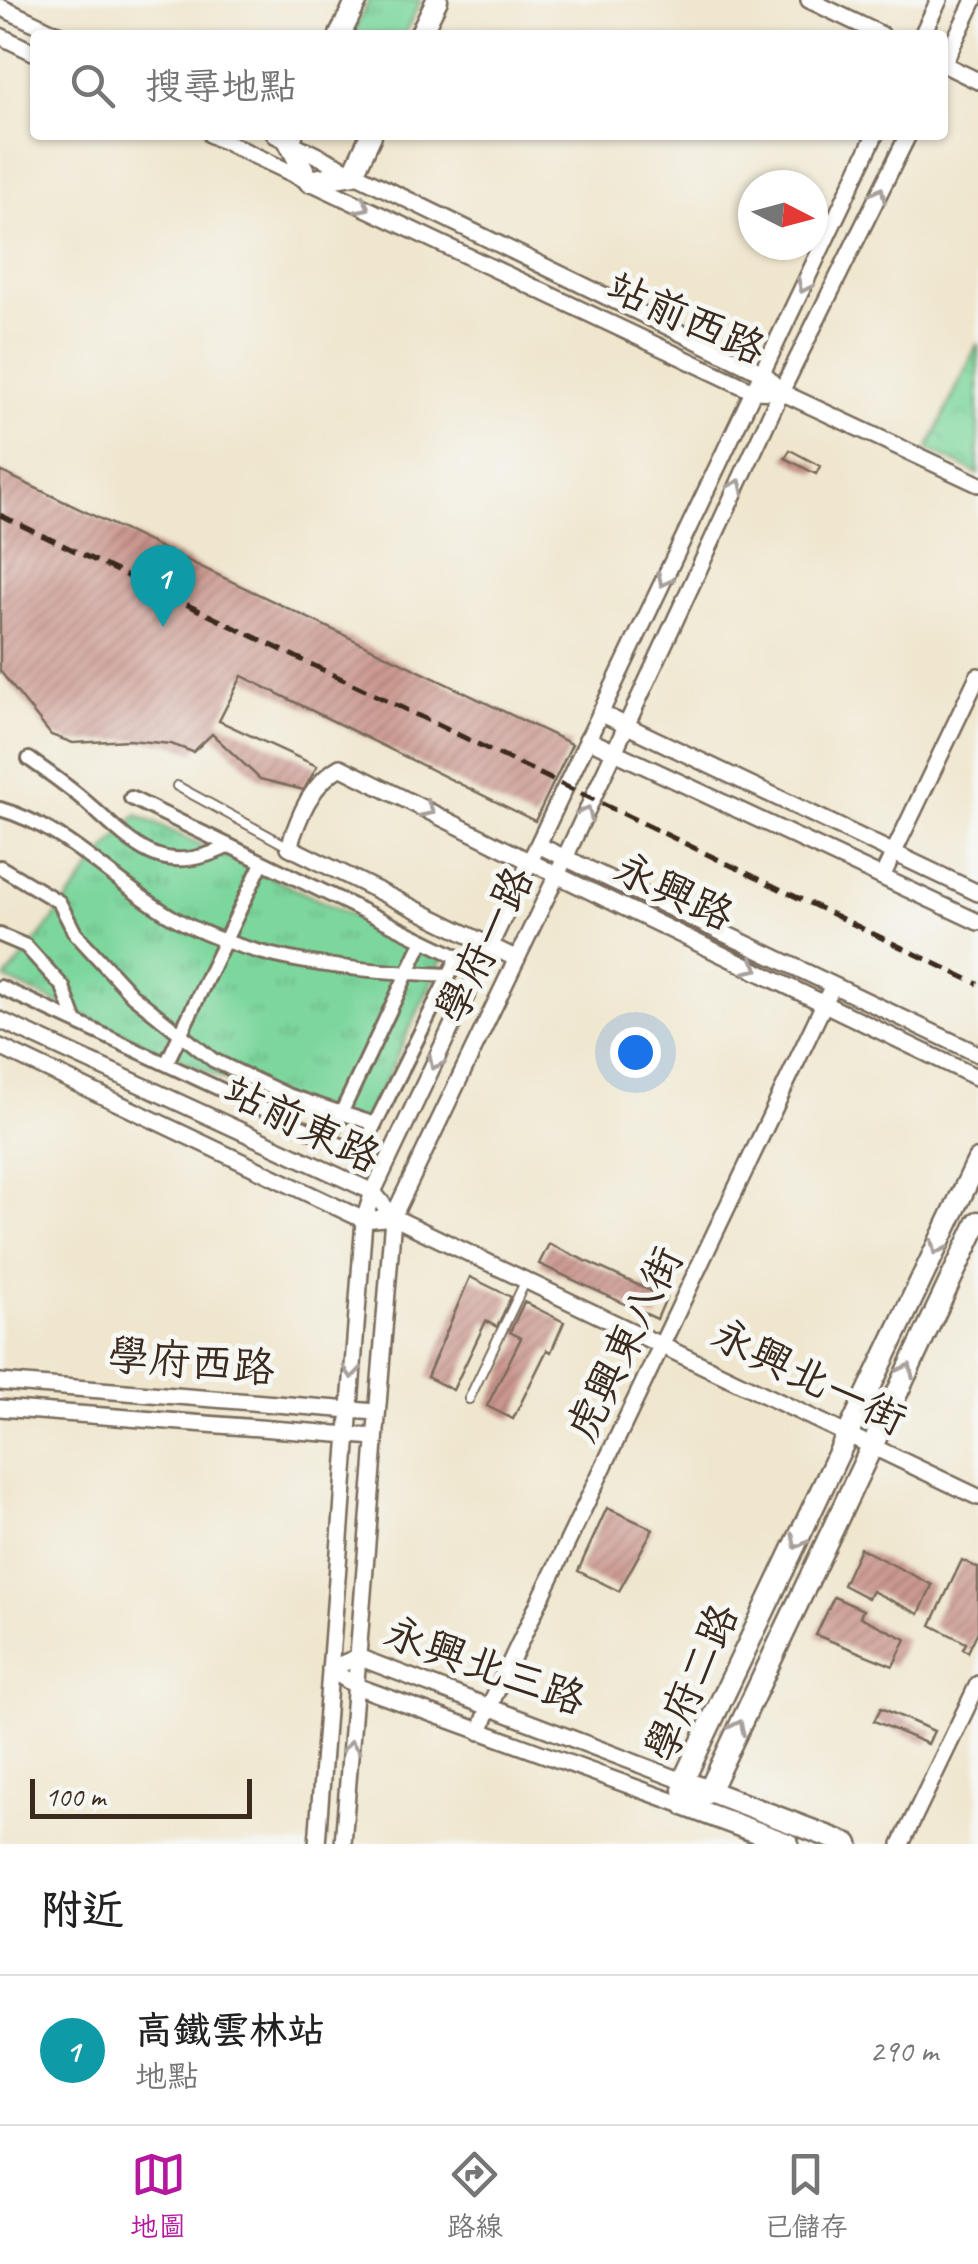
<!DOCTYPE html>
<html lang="zh-TW">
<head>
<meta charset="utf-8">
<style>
  body { margin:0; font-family:Caveat,"LXGW WenKai TC",sans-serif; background:#f6f6f6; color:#222 }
  .compass { position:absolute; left:738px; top:170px; width:90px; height:90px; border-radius:50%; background:#fff; box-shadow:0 2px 8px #0004; rotate:96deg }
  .scale { position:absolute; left:30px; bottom:25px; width:222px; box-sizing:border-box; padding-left:10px; border:5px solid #3b2a1e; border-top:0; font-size:28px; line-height:35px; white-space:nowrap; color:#3b2a1e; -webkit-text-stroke:8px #f6f6f2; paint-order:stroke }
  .you { position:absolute; left:635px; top:1052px; width:35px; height:35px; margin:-25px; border:8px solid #fff; border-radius:50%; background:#1a73e8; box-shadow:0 0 0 15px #1a73e833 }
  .badge { display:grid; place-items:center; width:65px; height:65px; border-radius:50%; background:#b5179e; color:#fff; font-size:32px; font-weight:700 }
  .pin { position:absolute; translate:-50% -82px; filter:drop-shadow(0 2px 5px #0008) }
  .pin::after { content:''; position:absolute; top:52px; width:35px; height:30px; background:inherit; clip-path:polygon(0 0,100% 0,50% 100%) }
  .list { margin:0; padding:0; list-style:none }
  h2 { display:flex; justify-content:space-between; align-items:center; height:130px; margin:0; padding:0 40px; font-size:42px }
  h2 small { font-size:32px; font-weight:400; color:#767676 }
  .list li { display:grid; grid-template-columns:65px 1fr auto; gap:30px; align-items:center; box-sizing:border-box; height:150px; padding:0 40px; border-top:2px solid #e0e0e0 }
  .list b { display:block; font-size:38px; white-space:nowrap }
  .list p { margin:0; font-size:32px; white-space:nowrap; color:#767676 }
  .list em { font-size:32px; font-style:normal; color:#767676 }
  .icon { flex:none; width:55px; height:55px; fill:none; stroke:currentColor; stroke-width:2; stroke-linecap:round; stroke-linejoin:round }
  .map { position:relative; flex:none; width:978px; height:1844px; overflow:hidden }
  .search { position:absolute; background:#fff; box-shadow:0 2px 8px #0004; left:30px; right:30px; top:30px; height:110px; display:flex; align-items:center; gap:25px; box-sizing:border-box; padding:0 35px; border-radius:10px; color:#767676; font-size:38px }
  .sheet { height:280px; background:#fff }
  nav { display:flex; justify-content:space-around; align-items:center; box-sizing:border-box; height:140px; border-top:2px solid #e0e0e0; background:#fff; font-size:28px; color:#767676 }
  nav a { display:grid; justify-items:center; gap:5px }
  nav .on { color:#b5179e }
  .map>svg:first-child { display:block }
  .grass { fill:url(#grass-tufts); stroke:#5c805e; stroke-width:2.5 }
  .park { fill:url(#park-crowns); stroke:#5c805e; stroke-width:2.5 }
  .building { fill:url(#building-hatch) }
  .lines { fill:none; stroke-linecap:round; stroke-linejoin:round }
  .service-casing { stroke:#7a6c5b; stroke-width:12 }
  .pedestrian-casing { stroke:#7a6c5b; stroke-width:18 }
  .minor-casing { stroke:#7a6c5b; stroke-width:20 }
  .tertiary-casing { stroke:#7a6c5b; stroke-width:25 }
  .service { stroke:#fff; stroke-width:8 }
  .pedestrian { stroke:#fff; stroke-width:12 }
  .minor { stroke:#fff; stroke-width:15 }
  .tertiary { stroke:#fff; stroke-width:20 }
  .rail { stroke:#3b2a1e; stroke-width:5; stroke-dasharray:15 8; stroke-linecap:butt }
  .oneway { stroke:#a79f9a }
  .labels { text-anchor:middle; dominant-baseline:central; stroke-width:10; stroke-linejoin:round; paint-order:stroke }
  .street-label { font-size:42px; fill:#3b2a1e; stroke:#f6f6f2 }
</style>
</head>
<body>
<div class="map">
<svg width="978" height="1844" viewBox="0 0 978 1844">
  <defs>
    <pattern id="grass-tufts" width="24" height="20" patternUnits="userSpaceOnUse" patternTransform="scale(2.5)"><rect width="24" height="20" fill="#7dd79d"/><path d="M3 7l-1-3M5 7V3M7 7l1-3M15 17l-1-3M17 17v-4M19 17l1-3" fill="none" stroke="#6db987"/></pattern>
    <pattern id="park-crowns" width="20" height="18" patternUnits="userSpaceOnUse" patternTransform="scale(2.5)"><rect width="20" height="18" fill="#7dd79d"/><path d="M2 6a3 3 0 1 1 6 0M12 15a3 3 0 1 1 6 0" fill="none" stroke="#6db987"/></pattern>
    <pattern id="building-hatch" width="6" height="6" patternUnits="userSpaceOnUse" patternTransform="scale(2.5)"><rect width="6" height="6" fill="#cb978e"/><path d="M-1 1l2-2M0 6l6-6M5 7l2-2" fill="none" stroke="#a67b73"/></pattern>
  </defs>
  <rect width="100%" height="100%" fill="#f6f6f2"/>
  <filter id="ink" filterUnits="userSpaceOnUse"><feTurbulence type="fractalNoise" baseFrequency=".01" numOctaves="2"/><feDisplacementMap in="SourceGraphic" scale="20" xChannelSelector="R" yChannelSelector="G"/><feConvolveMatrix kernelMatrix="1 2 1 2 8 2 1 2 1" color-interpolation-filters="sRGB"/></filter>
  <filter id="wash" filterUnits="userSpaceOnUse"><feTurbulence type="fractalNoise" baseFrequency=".0048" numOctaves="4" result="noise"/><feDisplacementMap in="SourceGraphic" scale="40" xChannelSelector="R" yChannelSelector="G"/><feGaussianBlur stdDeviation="2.25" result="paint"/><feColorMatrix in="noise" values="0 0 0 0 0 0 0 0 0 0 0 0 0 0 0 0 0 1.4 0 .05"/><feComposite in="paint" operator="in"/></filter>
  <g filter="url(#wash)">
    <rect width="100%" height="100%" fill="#efe6cd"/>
    <path class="grass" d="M369,0H421L404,35H352Z
      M137,815L443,958L357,1141L5,979C53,926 88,866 137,815Z"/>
    <path class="park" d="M978,343V474L928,449Z"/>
    <g id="blocks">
      <path class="building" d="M790,450L820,466L816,474L785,458Z
        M0,471L572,744L535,821L242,676L219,721L317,766L304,790L260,779L212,734L193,752L171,744L129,740L73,743L51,735L0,671Z
        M549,1244L666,1298L657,1319L539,1264Z
        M470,1277L511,1297L497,1327L486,1321L453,1390L427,1377Z
        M524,1302L564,1322L551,1352L547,1350L513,1419L487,1406L521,1338L510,1332Z
        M607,1508L653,1529L619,1591L578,1571Z
        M860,1548L932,1585L919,1614L872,1591L868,1598L843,1585Z
        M962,1560L978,1568V1631L968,1652L963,1649L966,1643L931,1625Z
        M834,1597L863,1610L860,1617L906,1639L893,1666L816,1635Z
        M881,1708L934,1731L928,1744L874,1721Z"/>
    </g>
  </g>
  <g filter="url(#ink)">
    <use href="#blocks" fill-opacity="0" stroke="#7a6c5b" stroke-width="2.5"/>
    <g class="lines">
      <defs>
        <path id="service" d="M177,786L289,847
          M469,1399L526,1280"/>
        <path id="pedestrian" d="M29,759C49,773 68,786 86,802C134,844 160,880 229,846
          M0,809C68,828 114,884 174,918C257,964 356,971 449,975
          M0,867L59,902L75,933L132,995L213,1060L287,1095L375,1124
          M0,935L26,946L63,987L75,1020
          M0,987L360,1154L458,957L131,798
          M167,1062L262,863
          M329,1139L423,940"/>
        <path id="minor" d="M809,0L882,35
          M0,7L60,35
          M922,35L939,0
          M0,36L35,53
          M943,64L978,81
          M943,65L974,0
          M211,135L753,391L781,392
          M275,135L763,373L781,392L978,484
          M600,713L978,893
          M587,739L978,922
          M538,845L978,1054
          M882,877L978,676
          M517,959L289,847C299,816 311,784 340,767L557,875L978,1078
          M0,1020L373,1192L393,1217L978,1497
          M0,1047L364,1220L393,1217
          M0,1382L376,1412
          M0,1408L375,1437
          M330,1669L356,1686L686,1806
          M330,1669L358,1657L683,1781
          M480,1732L490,1705L833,985
          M317,1844L364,1220L373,1192L875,135
          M343,1844L393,1217L557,875L781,392L908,135
          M901,1844L978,1684"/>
        <path id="tertiary" d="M340,35L357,0
          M420,35L437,0
          M292,135L289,142L309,181L353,174L371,135
          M696,1786L848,1844
          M686,1806L683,1781L978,1160
          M686,1806L709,1791L978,1222
          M686,1806L788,1844"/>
      </defs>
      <use href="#service" class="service-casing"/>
      <use href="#pedestrian" class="pedestrian-casing"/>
      <use href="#minor" class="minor-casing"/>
      <use href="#tertiary" class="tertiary-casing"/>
      <use href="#service" class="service"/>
      <use href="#pedestrian" class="pedestrian"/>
      <use href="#minor" class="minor"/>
      <use href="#tertiary" class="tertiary"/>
      <path class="rail" d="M0,515L978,984"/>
    </g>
    <defs><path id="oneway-chevron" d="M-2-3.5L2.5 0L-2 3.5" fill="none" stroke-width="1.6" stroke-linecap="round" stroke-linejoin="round" transform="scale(2.5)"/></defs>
    <g class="oneway">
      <use href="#oneway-chevron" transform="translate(879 194) rotate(-64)"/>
      <use href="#oneway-chevron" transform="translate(363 206) rotate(26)"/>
      <use href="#oneway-chevron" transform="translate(804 286) rotate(115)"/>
      <use href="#oneway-chevron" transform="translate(737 486) rotate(-65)"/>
      <use href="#oneway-chevron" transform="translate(664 580) rotate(116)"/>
      <use href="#oneway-chevron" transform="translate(428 810) rotate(26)"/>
      <use href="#oneway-chevron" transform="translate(586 813) rotate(-66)"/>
      <use href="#oneway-chevron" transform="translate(752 967) rotate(25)"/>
      <use href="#oneway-chevron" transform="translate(435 1063) rotate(116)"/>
      <use href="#oneway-chevron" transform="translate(937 1248) rotate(115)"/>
      <use href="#oneway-chevron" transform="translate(907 1370) rotate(-64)"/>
      <use href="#oneway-chevron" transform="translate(352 1372) rotate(95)"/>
      <use href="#oneway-chevron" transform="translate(798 1542) rotate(116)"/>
      <use href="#oneway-chevron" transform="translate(738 1727) rotate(-65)"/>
      <use href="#oneway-chevron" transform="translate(351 1747) rotate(-86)"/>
    </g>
  </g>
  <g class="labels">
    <g class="street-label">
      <text transform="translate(686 318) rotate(24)">站前西路</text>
      <text transform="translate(674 892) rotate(25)">永興路</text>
      <text transform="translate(485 945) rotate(-64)">學府一路</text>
      <text transform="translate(302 1124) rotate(26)">站前東路</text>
      <text transform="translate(625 1344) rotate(-64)">虎興東八街</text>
      <text transform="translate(191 1362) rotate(5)">學府西路</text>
      <text transform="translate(809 1377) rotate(26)">永興北一街</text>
      <text transform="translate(485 1666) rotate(20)">永興北三路</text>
      <text transform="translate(692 1683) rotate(-66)">學府二路</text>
    </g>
  </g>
</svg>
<svg class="compass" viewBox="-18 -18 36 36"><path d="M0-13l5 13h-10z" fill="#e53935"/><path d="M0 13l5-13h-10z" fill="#767676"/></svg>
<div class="scale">100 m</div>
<div class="you"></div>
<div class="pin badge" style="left:163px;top:627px;background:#0f9aa8">1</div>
<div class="search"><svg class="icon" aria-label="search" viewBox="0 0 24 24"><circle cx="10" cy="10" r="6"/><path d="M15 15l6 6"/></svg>搜尋地點</div>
</div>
<section class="sheet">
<h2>附近<small></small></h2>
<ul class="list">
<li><span class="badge" style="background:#0f9aa8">1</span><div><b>高鐵雲林站</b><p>地點</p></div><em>290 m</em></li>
</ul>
</section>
<nav>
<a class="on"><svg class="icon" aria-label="map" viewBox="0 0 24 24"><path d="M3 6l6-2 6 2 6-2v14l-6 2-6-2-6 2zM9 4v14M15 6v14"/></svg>地圖</a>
<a><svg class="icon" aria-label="directions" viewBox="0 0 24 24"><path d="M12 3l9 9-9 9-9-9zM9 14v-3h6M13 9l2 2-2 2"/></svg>路線</a>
<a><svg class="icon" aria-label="saved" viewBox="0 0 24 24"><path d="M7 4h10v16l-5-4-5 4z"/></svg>已儲存</a>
</nav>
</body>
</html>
